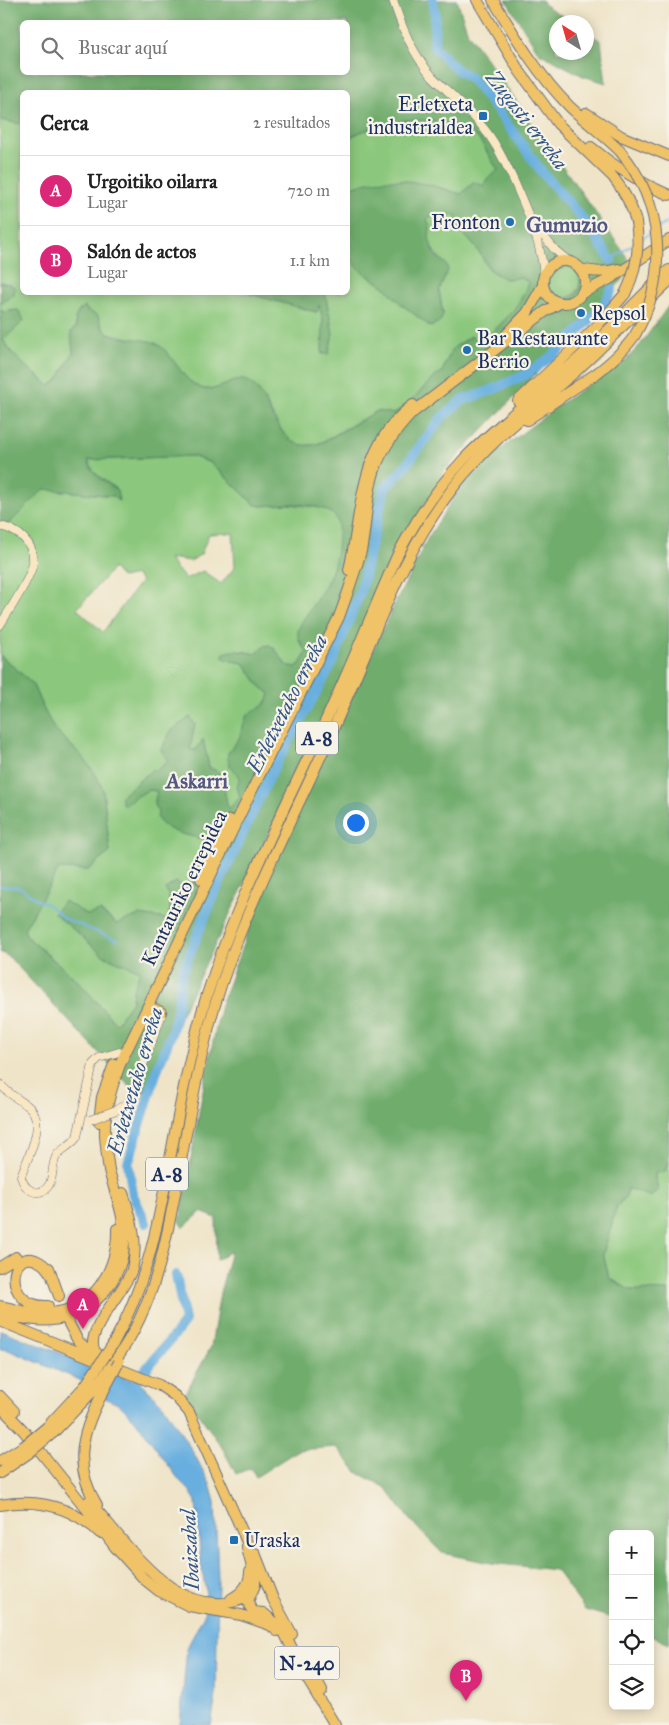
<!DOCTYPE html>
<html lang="es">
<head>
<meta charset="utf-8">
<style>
  body { margin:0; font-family:"IM FELL Great Primer",serif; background:#f2f2f2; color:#222 }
  .controls { position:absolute; right:15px; bottom:15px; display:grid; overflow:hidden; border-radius:8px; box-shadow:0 2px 12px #0003 }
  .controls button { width:45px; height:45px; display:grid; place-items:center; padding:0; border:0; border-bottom:1px solid #e0e0e0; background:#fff; color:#222; font:25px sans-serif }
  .compass { position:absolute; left:549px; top:15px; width:45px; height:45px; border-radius:50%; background:#fff; box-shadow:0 2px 12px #0003; rotate:323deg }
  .you { position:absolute; left:355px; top:822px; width:18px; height:18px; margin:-12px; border:4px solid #fff; border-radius:50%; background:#1a73e8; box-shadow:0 0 0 8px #1a73e833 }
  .badge { display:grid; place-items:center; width:32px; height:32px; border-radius:50%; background:#db2777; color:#fff; font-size:16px; font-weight:700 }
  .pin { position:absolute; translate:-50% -41px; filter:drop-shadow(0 1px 2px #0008) }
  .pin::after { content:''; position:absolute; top:26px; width:18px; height:15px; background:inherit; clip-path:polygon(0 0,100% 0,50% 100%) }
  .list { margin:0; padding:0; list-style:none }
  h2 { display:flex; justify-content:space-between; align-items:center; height:65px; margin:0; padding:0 20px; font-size:21px }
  h2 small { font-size:16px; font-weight:400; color:#767676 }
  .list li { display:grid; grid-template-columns:32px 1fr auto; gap:15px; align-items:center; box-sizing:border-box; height:70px; padding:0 20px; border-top:1px solid #e0e0e0 }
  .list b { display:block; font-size:19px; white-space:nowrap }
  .list p { margin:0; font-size:16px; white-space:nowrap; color:#767676 }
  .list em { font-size:16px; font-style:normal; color:#767676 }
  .icon { flex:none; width:28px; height:28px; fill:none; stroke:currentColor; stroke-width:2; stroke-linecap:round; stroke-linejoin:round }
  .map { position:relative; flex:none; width:669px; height:1725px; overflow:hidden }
  .search { position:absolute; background:#fff; box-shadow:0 2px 12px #0003; left:20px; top:20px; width:330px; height:55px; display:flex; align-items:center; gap:12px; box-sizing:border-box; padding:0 18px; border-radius:8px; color:#767676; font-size:19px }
  .panel { position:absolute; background:#fff; box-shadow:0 2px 12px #0003; left:20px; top:90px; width:330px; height:205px; border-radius:8px }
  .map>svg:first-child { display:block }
  .green { fill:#8bc77c; stroke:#537b6d; fill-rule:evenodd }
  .forest { fill:#70ac6c; stroke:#466e65; fill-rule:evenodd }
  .water { fill:#68afdf; stroke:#426f9e }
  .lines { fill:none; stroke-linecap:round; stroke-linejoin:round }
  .stream { stroke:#68afdf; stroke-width:2 }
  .river { stroke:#68afdf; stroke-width:10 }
  .secondary-casing { stroke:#656e83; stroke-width:9 }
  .highway-casing { stroke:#656e83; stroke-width:12 }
  .secondary { stroke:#f9e7c3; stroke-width:8 }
  .highway { stroke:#f0c369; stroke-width:10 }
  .secondary-bridge-casing { stroke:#656e83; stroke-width:9; stroke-linecap:butt }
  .highway-bridge-casing { stroke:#656e83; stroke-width:12; stroke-linecap:butt }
  .secondary-bridge { stroke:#f9e7c3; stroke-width:8 }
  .highway-bridge { stroke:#f0c369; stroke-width:10 }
  .poi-dot { fill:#1f6fb2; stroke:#f7f3e8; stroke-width:2 }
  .labels { text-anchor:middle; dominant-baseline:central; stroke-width:4.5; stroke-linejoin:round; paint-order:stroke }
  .shield { fill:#f7f3e8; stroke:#5d6a87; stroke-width:1 }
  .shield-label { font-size:19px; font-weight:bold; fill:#1b2f5e }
  .poi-label { font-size:20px; fill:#1b2f5e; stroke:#f7f3e8; text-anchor:start }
  .street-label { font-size:20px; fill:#1b2f5e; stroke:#f7f3e8 }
  .water-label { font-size:21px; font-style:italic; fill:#325585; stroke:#f7f3e8 }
  .neighbourhood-label { font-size:21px; font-weight:bold; fill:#535783; stroke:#f7f3e8 }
</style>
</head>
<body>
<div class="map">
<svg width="669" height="1725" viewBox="0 0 669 1725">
  <rect width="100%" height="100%" fill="#f7f3e8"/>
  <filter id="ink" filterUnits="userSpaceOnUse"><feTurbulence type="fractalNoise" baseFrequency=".02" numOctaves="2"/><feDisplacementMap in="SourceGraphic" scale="10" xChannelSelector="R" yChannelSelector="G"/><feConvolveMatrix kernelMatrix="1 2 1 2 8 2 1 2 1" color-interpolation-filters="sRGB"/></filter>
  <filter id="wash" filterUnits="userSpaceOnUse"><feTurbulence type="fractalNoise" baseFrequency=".0096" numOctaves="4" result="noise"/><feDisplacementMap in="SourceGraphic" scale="20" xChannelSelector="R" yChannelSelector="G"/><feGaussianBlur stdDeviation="1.12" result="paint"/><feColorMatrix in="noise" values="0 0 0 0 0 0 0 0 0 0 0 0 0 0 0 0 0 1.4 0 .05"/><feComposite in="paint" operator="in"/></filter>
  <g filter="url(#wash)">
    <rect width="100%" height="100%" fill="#efe4c8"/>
    <path class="green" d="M0,120L22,124V292L246,293L316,312L319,304L323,319L322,354L333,333L325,293L348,292V256L360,270L386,288L401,304L431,327L441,320L443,314L439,291L444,262C436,255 431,250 429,239C427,230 432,230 427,220C433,211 445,214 456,215C457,231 469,238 478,250C482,256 485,265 490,270C496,276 512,280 519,277L528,282C523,305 497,331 477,343L471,336L452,349L442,372L432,379L416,396L394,414C389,414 384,412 379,412C375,411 338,433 331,437C287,464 279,421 260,393C256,387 246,384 240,380L213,390L200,388L187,379L159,345L108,333L103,328L98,316L88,311L79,310L75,318L76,328L71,331L73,353L58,380L50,386C33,372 14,359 3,340L14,310L4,312L0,310V304L14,294L12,285L0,282Z
      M408,120L439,121L468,129L479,139L498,170L487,179L483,186L475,182L473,183L461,194L426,184L373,181L348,188V139C365,127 387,124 408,120Z
      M548 282a16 16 0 1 1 32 0a16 16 0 1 1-32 0Z
      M193,456L211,463L255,505L260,506L289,504L321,508L334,514L339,522L338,556L335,568L325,587L304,619L299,641L307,652L300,664L296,667L286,665L275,649L265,646L256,654L241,651L227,660L244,663L259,685L270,694C265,712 257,705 248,715C242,723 244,729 240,737C238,743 232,749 228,753L230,766L240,777L237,786L240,797L228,809L221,774L209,767L203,740L196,750L190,749L195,724L171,731L161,749L168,761L124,804L148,790L157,791L174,831L210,841L189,889L168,894L171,910L167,919L139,915L117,924L100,911L88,915L64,902L103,955L140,971L133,990L132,1001L116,1024L78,981L27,937L24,929L59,868L88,870L110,852L103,790L82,756L54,729L41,704L32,683L0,655V523L8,525L44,489L114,496L118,501L117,490L95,473L88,460ZM233,533L235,567L221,584L203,571L185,579L168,558L191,561L201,554L209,534ZM113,568L122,578L136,575L141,581L103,632L77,609Z
      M669,1162V1291L630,1290L609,1278L603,1254L614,1216L617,1206L626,1196L628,1188L658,1189L655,1178L656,1171H665Z"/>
    <path class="forest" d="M0,0H371L389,5L388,0H457L468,33L634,267L593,311L589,318L443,472L141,1098L9,957L0,952V655L32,683L41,704L54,729L82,756L96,775L103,790L110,852L88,870L59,869L24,929L27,937L78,981L116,1024L132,1001L133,990L140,971L103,955L54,913L64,901L88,915L100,911L117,924L139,915L167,919C171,909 172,898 165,889L176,882L189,889L208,850L210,841C193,836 167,834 157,818L158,812L154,805L157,791L148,790L123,805L120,797L153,769L156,771L168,761L161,750L171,731L190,717L195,724L190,749L196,750L203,739L209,767L221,774L228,809L240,797L237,786L240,777L230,766L228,759V753L240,737L246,717C256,707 265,710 270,694L259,685L244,663L227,660L223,657V654C233,648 245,652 256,654L265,646L269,645L275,649L286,665L296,667L300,664L307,652C303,646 297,640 298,632C300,623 308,613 313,605C330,579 337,567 338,535C339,521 337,514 323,509C314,505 299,504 289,504C278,504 266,507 255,505L211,463L193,456L88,460C91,474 106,482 117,490L119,501L114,496L44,489L8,525L0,523V310L4,312L18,310L21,314L24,321L3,340C14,359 33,372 50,386L58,380L73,353L71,331L76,328C75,317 76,312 85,307L88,311L98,316C100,320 100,324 102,327C111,343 144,335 159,345C174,355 182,381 201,388C218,394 235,375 248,381C256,385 261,394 265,402C279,429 290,456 325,441L377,411L394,414L416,396L432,379L442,372L452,349L472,336L478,343C496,331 523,304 528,282L520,277L514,279H505L491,271L478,250L459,229L456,222V215H432L427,220L430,227L429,238L434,254L444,262L447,266L448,270L439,291L443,314L441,320L431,327L401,304L386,288L360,270L348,256V188C356,186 365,182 374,181C405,177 432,185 461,194L473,183L475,182L483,186L487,179L498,170L479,139L468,129L439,121L408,120L378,126L355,134L348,139V92H22V124L0,120ZM22,22H348V72H22ZM560,266C583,264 588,294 567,299C547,303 539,274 560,266Z
      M506,0H542L543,4L572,22H556V52H586L587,32L601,41L606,83L583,76L539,53Z
      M0,282L12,285L15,289L14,294L0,304Z
      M246,293H325L333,333L329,354H322L323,319L319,305L317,312Z
      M669,305V1162L665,1171L661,1173L656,1171L655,1178L658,1189L651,1197L627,1188L626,1196L617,1206L614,1216L603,1254L609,1278L630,1290L669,1291V1644L650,1635V1534H613V1618L585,1610L556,1570L491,1563L442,1553L409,1519L385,1487L358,1473L336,1447L298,1450L256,1477L251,1468L236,1474L223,1449L185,1394L211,1347L220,1293L231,1251L217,1260L216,1218L201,1212L183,1228L180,1221L205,1079L221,1005L263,889L388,618L428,538L457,493L491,457L563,402L626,360L641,344Z"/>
    <path class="water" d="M0,1330L136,1382L146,1388L163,1405L193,1452L210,1484L215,1502L218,1579L216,1695L211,1725H180L187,1648L204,1615L206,1591L201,1564L196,1501L190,1491L180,1481L136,1421L120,1405L107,1399L80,1380L6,1349H0Z"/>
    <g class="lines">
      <path class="stream" d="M658,228L669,222
        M641,239L652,232
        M611,260L633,244
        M0,886L20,887L37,900L49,905L63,918L117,940"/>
      <path class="river" d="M433,0L435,12L434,47L456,69L471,78L496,109L542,172L582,218L611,260
        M146,1223L133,1195L128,1163L157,1070L171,1034L177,1012L182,972L214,895L274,767L332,664L361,590L370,548L385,488L400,473L442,417L463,400L492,390L525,375L554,355L603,307L612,289
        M135,1384C150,1361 170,1343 185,1321L176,1275"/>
    </g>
  </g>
  <g filter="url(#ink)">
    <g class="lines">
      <defs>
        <path id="secondary" d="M393,0C402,28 413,55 433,77C449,93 467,108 481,125C496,142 504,161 514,181C528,213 540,239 544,274
          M536,227L555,250L571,263
          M0,526C18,530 35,543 33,563C31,578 9,611 0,625
          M0,1084C7,1093 18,1099 28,1106C48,1122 28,1156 21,1176C23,1189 39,1200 49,1185C54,1177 51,1164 57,1155C63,1148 72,1145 77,1137L93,1064L99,1058L119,1052
          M116,1110L129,1102L161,1017V1012"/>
        <path id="highway" d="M477,0L518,69L558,124L613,177C624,191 632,205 636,222
          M493,0C516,38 539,76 570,107C586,122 604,135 620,151
          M586,113L621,136L669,156
          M591,147C615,167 640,183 669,195
          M543 282a21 21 0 1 1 42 0a21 21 0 1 1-42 0Z
          M580,269C594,272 604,273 618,269
          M582,293L608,280L669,240
          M507,334L527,313L543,285
          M518,401L597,326L625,294
          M527,420L597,373
          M349,570C363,509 358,447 413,405
          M201,879L230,820
          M147,1019L151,1010L155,1009L161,1012
          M99,1122L102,1097L114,1064
          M0,1267L16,1257
          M49,1268L59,1296
          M0,1306C17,1310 32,1314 49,1313C94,1311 118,1269 117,1229
          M48,1306C0,1308 9,1242 41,1263C45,1265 48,1270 51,1274
          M0,1313C21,1319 45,1324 67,1317C98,1308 123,1275 124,1244C126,1218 115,1194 109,1170C107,1159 106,1147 105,1136C104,1110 112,1086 121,1062L247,800L339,617C347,595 355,573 361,551C367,522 366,491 377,464C385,444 398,428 412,413L546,311L560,303
          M0,1321L159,1385L175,1396L189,1412L247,1542V1548L255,1579V1585L248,1601L250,1607L254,1612L263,1613L279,1626L285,1634L306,1677L335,1725
          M68,1322L78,1341L94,1355
          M113,1344C147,1283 158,1226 170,1159C180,1105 190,1051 206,998C237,898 286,806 330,711C354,660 374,607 397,556C415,521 437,488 464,459C500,422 541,392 579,358C610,330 638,299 669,270
          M103,1359C101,1357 97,1354 95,1351C83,1332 126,1291 132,1269C139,1243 131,1217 123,1193
          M116,1359C157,1303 168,1233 180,1166C190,1113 199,1060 214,1008C243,909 293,820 334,727C371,646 398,558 453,488C488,443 532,409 575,372C607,343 637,311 669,281
          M0,1396L14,1411
          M0,1406L23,1430L89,1512L115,1547L144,1579L159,1591L189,1606L241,1615L270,1625L277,1631
          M47,1427L85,1386
          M53,1433L94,1390
          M0,1461L24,1446
          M0,1473L29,1453
          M89,1501C129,1545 178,1627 249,1597
          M0,1505C38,1498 72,1507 100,1533
          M97,1505C73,1466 81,1434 101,1396
          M255,1553L273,1599L292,1634
          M231,1599C242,1593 250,1585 250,1572
          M305,1659L322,1690"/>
      </defs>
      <use href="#secondary" class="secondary-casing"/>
      <use href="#highway" class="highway-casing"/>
      <use href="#secondary" class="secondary"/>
      <use href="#highway" class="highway"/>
      <defs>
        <path id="secondary-bridge" d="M90,1120L116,1110"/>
        <path id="highway-bridge" d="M625,294C637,270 640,248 636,222
          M597,373C611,362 625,350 635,335C669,276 664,203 620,151
          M85,1386L113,1344
          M94,1390L109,1369
          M101,1396L119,1362
          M24,1446L47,1427
          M29,1453L53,1433"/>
      </defs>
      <use href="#secondary-bridge" class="secondary-bridge-casing"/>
      <use href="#highway-bridge" class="highway-bridge-casing"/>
      <use href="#secondary-bridge" class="secondary-bridge"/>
      <use href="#highway-bridge" class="highway-bridge"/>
    </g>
  </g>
  <g class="poi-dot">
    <rect x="478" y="111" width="10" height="10" rx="2.5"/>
    <circle cx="510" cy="222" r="5"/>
    <circle cx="581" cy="313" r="5"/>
    <circle cx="467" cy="350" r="5"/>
    <rect x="229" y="1535" width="10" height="10" rx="2.5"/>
  </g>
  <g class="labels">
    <g class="shield">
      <rect x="296" y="721.5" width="42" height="33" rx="4"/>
      <rect x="146" y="1157.5" width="42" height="33" rx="4"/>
      <rect x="274.5" y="1646.5" width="65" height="33" rx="4"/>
    </g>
    <g class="shield-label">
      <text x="317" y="738">A-8</text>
      <text x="167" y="1174">A-8</text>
      <text x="307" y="1663">N-240</text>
    </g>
    <g class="poi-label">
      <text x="473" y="104" text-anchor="end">Erletxeta<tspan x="473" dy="23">industrialdea</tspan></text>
      <text x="500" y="222" text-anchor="end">Fronton</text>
      <text x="591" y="313">Repsol</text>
      <text x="477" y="338">Bar Restaurante<tspan x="477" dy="23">Berrio</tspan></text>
      <text x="244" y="1540">Uraska</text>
    </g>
    <g class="street-label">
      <text transform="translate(184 888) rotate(-64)">Kantauriko errepidea</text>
    </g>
    <g class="water-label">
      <text transform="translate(527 120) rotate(52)">Zugasti erreka</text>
      <text transform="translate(287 704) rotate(-63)">Erletxetako erreka</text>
      <text transform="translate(135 1081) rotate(-74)">Erletxetako erreka</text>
      <text transform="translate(190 1550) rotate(-93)">Ibaizabal</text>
    </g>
    <g class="neighbourhood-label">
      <text x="567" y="225">Gumuzio</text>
      <text x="197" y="781">Askarri</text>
    </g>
  </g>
</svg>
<div class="controls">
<button>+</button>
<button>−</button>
<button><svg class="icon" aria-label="locate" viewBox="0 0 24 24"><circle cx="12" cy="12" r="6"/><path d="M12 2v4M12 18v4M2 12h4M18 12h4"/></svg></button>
<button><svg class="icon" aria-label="layers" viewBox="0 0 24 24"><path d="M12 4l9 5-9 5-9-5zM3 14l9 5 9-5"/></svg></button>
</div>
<svg class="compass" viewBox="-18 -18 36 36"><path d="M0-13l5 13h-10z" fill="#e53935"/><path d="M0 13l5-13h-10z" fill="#767676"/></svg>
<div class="you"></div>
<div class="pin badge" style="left:83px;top:1329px">A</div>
<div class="pin badge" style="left:466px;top:1701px">B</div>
<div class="search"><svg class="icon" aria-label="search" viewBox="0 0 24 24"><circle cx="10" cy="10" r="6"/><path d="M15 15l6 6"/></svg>Buscar aquí</div>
<section class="panel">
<h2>Cerca<small>2 resultados</small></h2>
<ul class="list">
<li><span class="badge">A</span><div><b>Urgoitiko oilarra</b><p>Lugar</p></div><em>720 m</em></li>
<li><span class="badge">B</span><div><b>Salón de actos</b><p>Lugar</p></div><em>1.1 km</em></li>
</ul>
</section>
</div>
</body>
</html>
